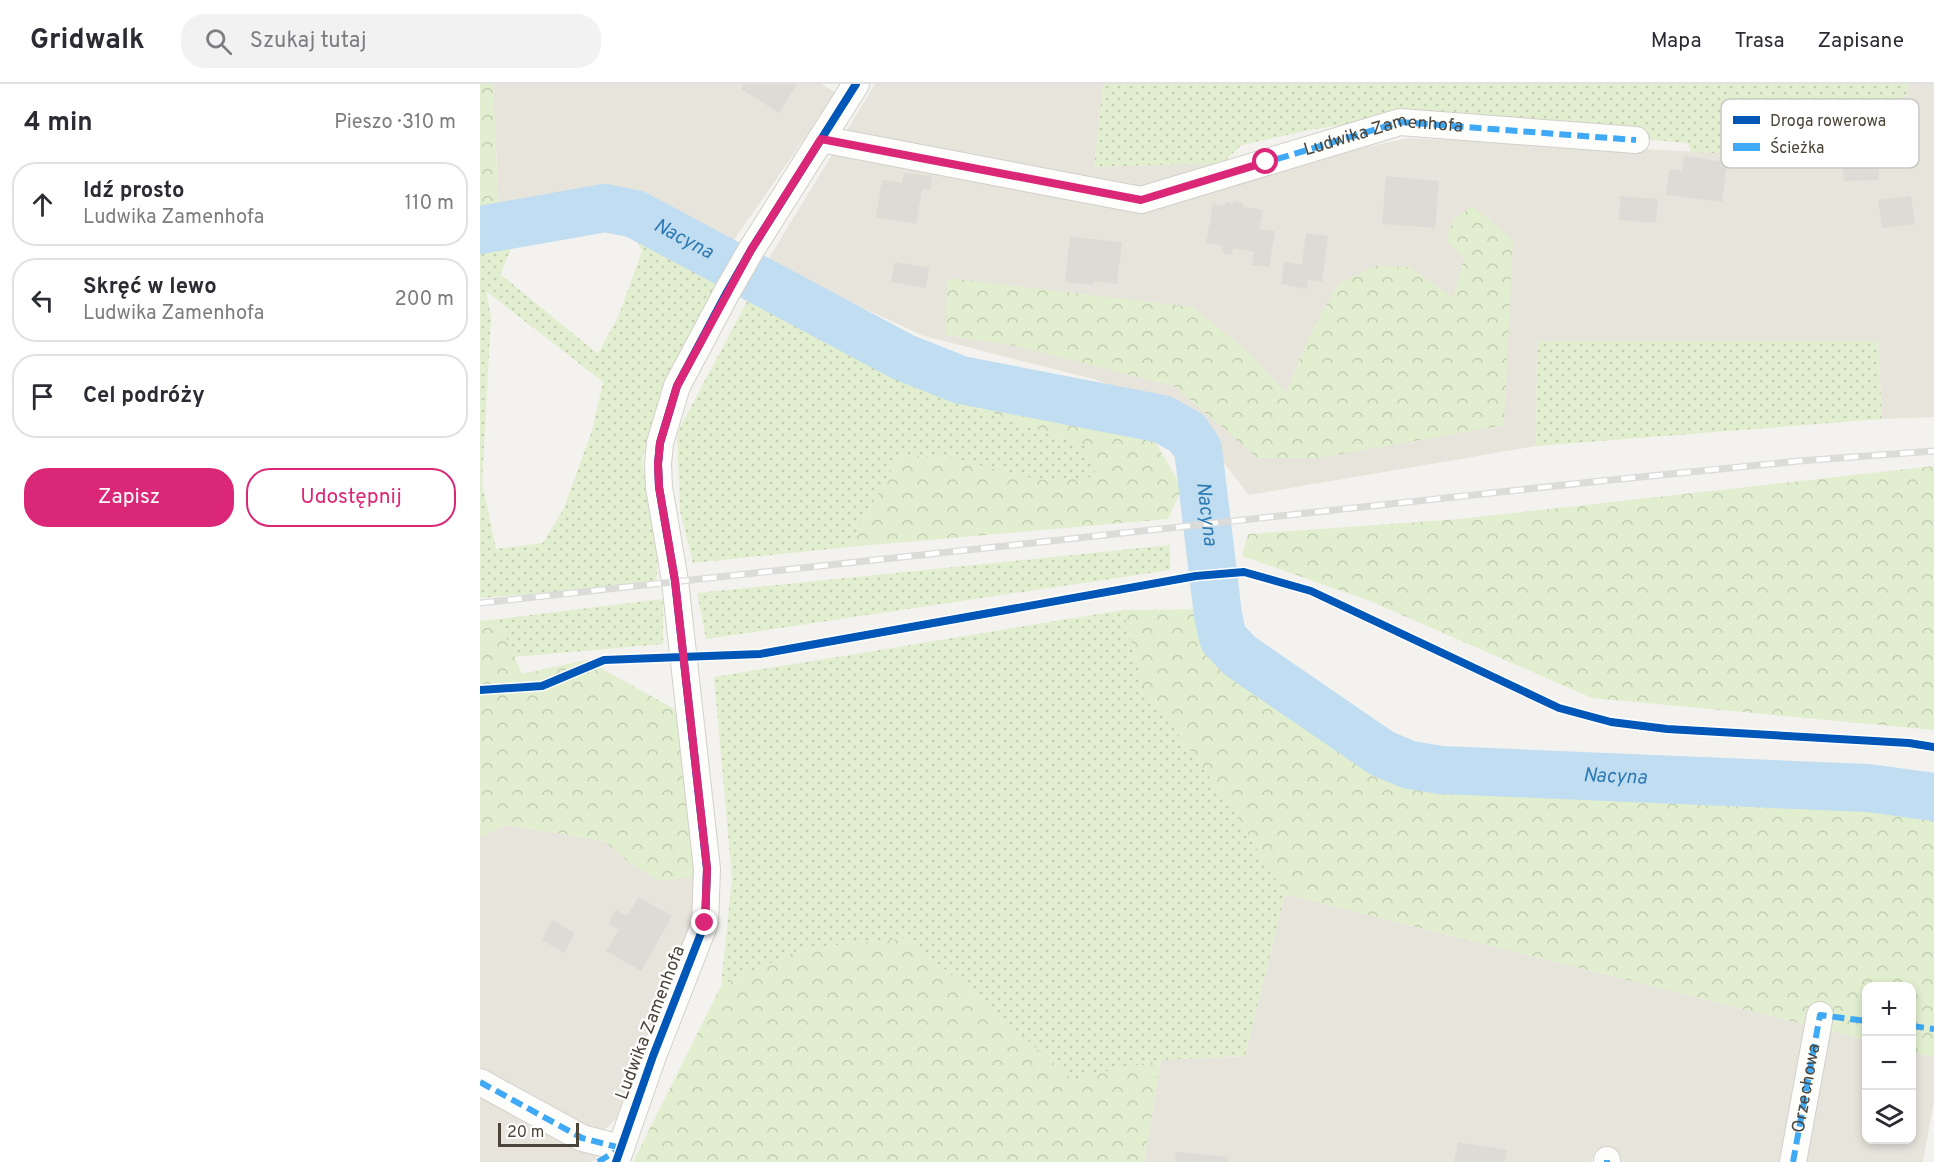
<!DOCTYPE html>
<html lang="pl">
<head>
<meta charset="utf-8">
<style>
  body { margin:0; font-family:Overpass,sans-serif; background:#f2f2f3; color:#2b2b33 }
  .controls { position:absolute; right:18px; bottom:18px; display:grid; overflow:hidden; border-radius:12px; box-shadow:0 3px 9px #0003 }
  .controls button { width:54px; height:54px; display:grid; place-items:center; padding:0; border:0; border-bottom:2px solid #e1e1e2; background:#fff; color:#2b2b33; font:30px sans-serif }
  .scale { position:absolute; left:18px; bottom:15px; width:81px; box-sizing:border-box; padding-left:6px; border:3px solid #4b4439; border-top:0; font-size:16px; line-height:21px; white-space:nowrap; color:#4b4439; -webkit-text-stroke:4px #fff; paint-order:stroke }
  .stop { position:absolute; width:18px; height:18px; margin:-14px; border:4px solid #db2777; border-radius:50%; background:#fff }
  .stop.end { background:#db2777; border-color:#fff; box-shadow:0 2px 6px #0008 }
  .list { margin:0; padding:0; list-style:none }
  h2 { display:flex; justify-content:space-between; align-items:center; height:78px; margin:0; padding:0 24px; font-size:26px }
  h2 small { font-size:20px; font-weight:400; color:#7c7c81 }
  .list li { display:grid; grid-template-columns:39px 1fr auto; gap:18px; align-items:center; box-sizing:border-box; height:84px; margin:0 12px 12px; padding:0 12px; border:2px solid #e1e1e2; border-radius:24px }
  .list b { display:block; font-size:22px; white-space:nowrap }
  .list p { margin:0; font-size:20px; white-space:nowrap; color:#7c7c81 }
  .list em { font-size:20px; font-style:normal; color:#7c7c81 }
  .actions { display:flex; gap:12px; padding:18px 24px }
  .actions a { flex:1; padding:14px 0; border:2px solid #db2777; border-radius:24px; text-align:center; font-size:21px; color:#db2777 }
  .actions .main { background:#db2777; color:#fff }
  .icon { flex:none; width:33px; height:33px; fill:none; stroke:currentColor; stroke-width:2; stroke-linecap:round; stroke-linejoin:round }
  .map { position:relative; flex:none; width:1454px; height:1078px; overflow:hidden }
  header { display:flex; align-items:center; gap:36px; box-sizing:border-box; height:84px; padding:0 30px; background:#fff; border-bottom:2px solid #e1e1e2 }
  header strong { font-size:28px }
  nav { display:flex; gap:33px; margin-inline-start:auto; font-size:21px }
  .search { width:420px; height:54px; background:#f2f2f3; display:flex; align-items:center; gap:15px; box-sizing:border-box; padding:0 21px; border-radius:24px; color:#7c7c81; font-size:22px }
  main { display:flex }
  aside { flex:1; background:#fff }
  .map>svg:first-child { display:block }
  .residential { fill:#e7e4dc }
  .grass { fill:url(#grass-dots); fill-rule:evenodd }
  .forest { fill:url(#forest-crowns) }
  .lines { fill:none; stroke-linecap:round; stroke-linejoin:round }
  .river { stroke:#c0ddf1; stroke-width:48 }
  .building { fill:#dedbd6 }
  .street-casing { stroke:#d2d0cb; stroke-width:28 }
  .street { stroke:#fdfdfc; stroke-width:26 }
  .rail-casing { stroke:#dbdbda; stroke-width:7 }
  .rail { stroke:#fff; stroke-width:4.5; stroke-dasharray:14; stroke-linecap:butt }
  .quiet { stroke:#3fa9f5; stroke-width:6; stroke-dasharray:12 6; stroke-linecap:butt }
  .cycleway-casing { stroke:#fff; stroke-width:11 }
  .cycleway { stroke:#0057b8; stroke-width:8 }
  .route { stroke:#db2777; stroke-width:8 }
  .labels { text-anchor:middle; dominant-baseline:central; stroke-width:4.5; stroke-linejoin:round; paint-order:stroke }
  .street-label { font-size:18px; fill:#4b4439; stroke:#fff }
  .water-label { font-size:20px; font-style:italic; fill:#2e7ab2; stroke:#fff }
  .key { fill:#fff; stroke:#c9c7c4; stroke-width:1.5 }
  .key-label { font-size:16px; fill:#4b4439 }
</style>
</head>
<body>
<header>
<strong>Gridwalk</strong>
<div class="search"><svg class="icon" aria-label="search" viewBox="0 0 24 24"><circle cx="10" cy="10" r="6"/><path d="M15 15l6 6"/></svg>Szukaj tutaj</div>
<nav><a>Mapa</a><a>Trasa</a><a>Zapisane</a></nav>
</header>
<main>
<aside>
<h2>4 min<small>Pieszo · 310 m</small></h2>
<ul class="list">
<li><svg class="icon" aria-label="ahead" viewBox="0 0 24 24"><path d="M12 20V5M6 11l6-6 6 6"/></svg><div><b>Idź prosto</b><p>Ludwika Zamenhofa</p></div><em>110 m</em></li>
<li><svg class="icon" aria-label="left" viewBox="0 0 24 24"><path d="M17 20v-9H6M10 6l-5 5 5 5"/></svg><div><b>Skręć w lewo</b><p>Ludwika Zamenhofa</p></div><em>200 m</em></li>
<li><svg class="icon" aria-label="arrive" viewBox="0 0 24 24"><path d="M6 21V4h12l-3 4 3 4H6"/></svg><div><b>Cel podróży</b></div></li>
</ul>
<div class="actions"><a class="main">Zapisz</a><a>Udostępnij</a></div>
</aside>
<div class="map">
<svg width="1454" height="1078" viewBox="0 0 1454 1078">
  <defs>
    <pattern id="grass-dots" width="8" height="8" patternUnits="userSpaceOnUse" patternTransform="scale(1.5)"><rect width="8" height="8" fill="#e1eecf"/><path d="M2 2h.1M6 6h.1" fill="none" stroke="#c3cdb2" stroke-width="1.8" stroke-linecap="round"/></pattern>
    <pattern id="forest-crowns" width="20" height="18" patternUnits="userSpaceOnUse" patternTransform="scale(1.5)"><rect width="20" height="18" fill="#e1eecf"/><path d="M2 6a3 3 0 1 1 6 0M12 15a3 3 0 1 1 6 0" fill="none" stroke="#c3cdb2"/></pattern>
  </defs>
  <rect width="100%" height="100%" fill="#f4f2ee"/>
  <path class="residential" d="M13,0H341L356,9L254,156L192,123L106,109L19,127Z
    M395,0H623L614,83L824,76L929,54L1408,77L1429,0H1454V333L1402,335L1398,257H1057L1056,362L769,411L713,340L617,296L444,252L286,179Z
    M26,741L124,757L147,777L219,792L215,837L190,903L170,921L180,930L136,1035L123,1047L106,1049L0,991V753Z
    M805,810L1386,956V1056H1432V968L1454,973V1017L1443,1078H1133L1134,1072L1115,1067L1111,1078H664L681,976L765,972Z
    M0,1004L88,1051L117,1074L111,1078H0Z"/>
  <path class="grass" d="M623,0H1429L1408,77L1211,68L1208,59L917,33L835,45L761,61L743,79L614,83Z
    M132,130L146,147L126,141L36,154L20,190L118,270L139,231L162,167L153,149L141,132L245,187L184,310L162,376L179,456L176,500L0,514V151L92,134ZM6,207L123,298L112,347L83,426L63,459L16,465L2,399L11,233Z
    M271,210L335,251L448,307L605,362L618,393L558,396L469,374L420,371L368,463L213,479L200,427L197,349Z
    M1057,257H1398L1402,335L1056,362Z
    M690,461V486L226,555L217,509Z
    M183,515V560L34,573L18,535Z
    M643,526L663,602L746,715L805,810L765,972L681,976L592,995L428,854L322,865L241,902L252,794L234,593Z"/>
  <path class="forest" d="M0,0H13L19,127L0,133Z
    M992,122L1033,156L1024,341L838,374H778L694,302L536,262L466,251L467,194L712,223L765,265L806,309L829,253L858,200L895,182L929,183L973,214L984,174L966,157L974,135Z
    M477,308L538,318L670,349L702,404L688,435L368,463L420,371L469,374L558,396L617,393L605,362L471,315Z
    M1454,382V646L1112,614L890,517L762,472L768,450L980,435Z
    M722,525L734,566L780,601L895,679L950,695L1382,713L1454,723V973L1432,968V902H1386V956L805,810L746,715L663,602L643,526Z
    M18,535L42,590L106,576L198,627L219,792L179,797L147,777L124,757L26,741L0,753V537Z
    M428,854L592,995L681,976L664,1078H153L241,902L322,865Z"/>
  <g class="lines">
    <path class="river" id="s1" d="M0,146L125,124L155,130L423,273L481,296L682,335L707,349L718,365L738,531L743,554L760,572L903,670L930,681L961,686L1388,704L1454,713"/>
  </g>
  <path class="building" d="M264,0H317L299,29L261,5Z
    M1204,72L1247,78L1242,118L1186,111L1189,85L1202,87Z
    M1399,81V96L1364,97L1363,82Z
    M424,89L452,92L450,106L442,105L436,140L396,133L402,96L422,99Z
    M906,92L959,97L955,144L902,140Z
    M1140,112L1178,115L1176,139L1139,136Z
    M1431,112L1435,140L1402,144L1398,116Z
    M754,117L762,119L764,123L783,126L779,145L795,147L789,183L772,181L774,168L753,164L752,171L742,169L743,162L726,159L733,120L745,122L746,118L753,120Z
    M826,149L848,152L842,198L828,196L827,205L801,200L804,178L822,181Z
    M590,153L642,158L637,200L614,197L613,201L585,198Z
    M415,178L449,184L446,204L411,198Z
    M159,813L192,832L161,887L126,867L139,846L128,840L136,826L147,832Z
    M72,836L95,849L84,869L62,856Z
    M978,1058L1027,1066L1025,1078H974Z
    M696,1068L748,1073L747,1078H695Z"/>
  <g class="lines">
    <defs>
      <g id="street">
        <path id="s2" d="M341,55L661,116L920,38L1156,56"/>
        <path d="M0,998L102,1054L141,1064"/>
        <path d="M136,1078L173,972L225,839L227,785L195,497L179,403L178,380L180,359L197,302L247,208L271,166L376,0"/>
        <path d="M1127,1078V1076"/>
        <path id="s3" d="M1313,1078L1340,931"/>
      </g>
    </defs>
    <use href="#street" class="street-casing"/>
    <use href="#street" class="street"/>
    <defs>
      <path id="rail" d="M0,519L1121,397L1319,377L1454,367"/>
    </defs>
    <use href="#rail" class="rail-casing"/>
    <use href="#rail" class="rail"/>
    <path class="quiet" d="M341,55L661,116L920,38L1156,56
      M1432,942L1454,945
      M0,998L102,1054L141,1064
      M118,1078L141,1064
      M1127,1078V1076
      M1313,1078L1340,931L1386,937"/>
    <defs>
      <path id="cycleway" d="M0,606L62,602L124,576L280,570L716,492L764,488L831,507L1079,624L1131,638L1187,645L1429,659L1454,663
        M136,1078L173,972L225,839L227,785L195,497L179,403L178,380L180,359L197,302L247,208L271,166L376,0"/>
    </defs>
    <use href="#cycleway" class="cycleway-casing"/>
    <use href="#cycleway" class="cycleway"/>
  </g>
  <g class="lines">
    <path class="route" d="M225,839L227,784L195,497L179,403L178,380L180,359L197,302L271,166L341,55L661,116L786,78"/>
  </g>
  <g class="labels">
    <g class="street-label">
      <text stroke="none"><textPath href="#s2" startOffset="578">Ludwika Zamenhofa</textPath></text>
      <text transform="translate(171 939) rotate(-69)">Ludwika Zamenhofa</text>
      <text stroke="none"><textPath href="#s3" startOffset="75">Orzechowa</textPath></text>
    </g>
    <g class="water-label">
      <text stroke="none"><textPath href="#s1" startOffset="212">Nacyna</textPath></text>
      <text stroke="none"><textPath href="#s1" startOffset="842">Nacyna</textPath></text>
      <text stroke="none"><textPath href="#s1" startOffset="1400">Nacyna</textPath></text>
    </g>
  </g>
  <rect x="1241" y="15" width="198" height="69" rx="9" class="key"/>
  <rect x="1253" y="32" width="27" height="8" fill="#0057b8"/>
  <rect x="1253" y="59" width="27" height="8" fill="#3fa9f5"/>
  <g class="key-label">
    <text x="1290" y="42">Droga rowerowa</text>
    <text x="1290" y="69">Ścieżka</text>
  </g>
</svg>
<div class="controls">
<button>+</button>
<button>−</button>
<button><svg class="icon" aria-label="layers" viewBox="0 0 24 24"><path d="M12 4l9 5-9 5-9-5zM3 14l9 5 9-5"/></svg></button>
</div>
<div class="scale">20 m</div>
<div class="stop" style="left:786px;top:78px"></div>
<div class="stop end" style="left:225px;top:839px"></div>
</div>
</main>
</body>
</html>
